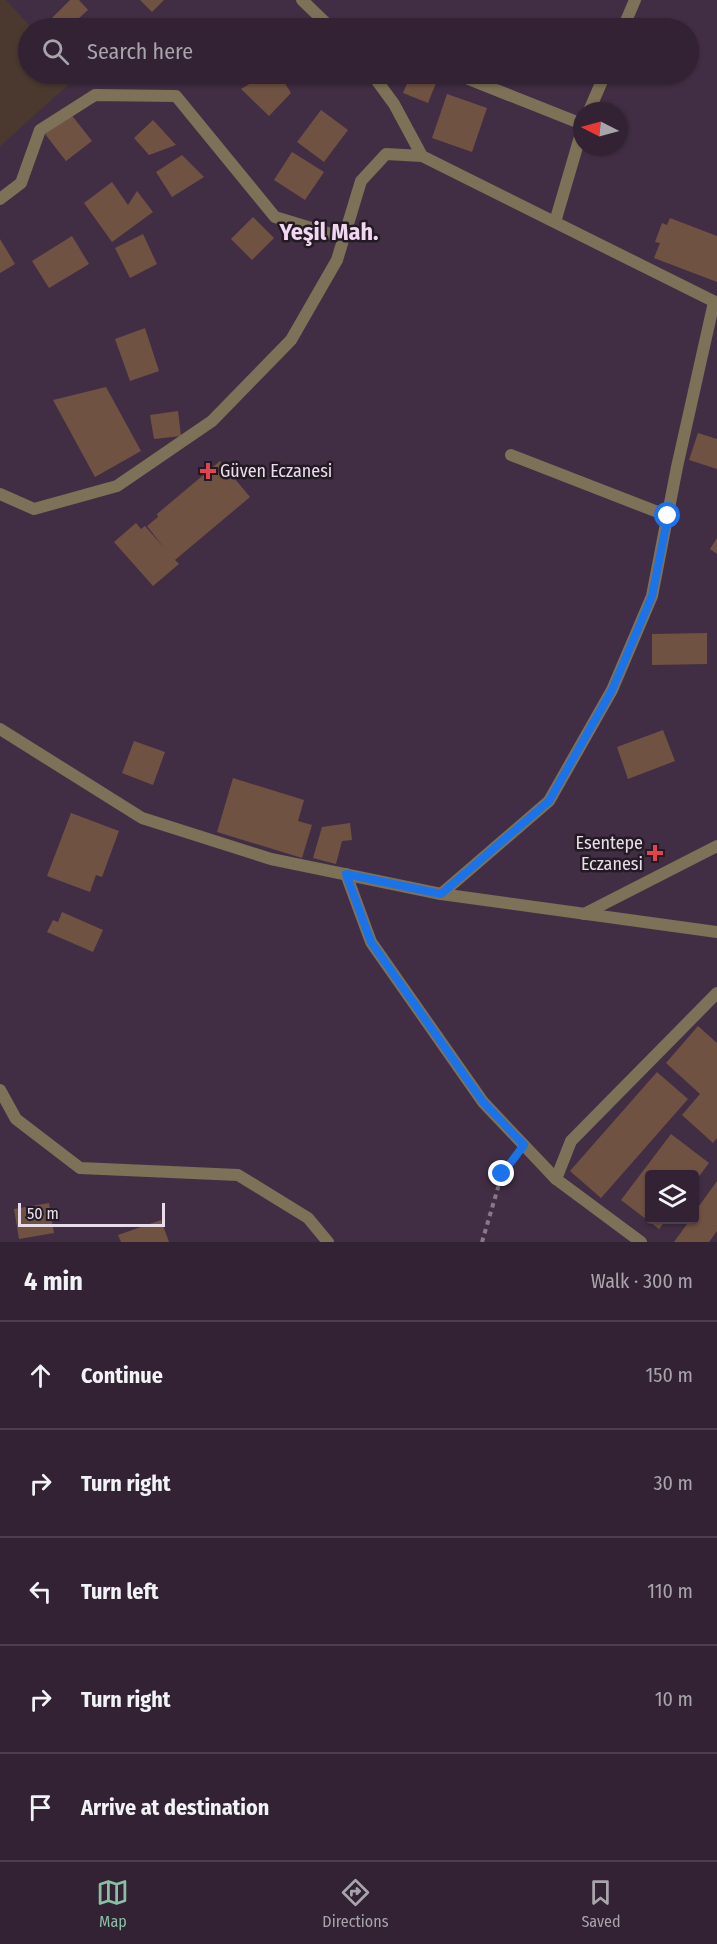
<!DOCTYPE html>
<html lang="en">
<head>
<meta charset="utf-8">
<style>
  body { margin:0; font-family:"Fira Sans Condensed",sans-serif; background:#3d2f3f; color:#f1f3f6 }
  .controls { position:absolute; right:18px; bottom:18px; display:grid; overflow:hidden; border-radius:6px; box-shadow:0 2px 4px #0004 }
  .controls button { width:54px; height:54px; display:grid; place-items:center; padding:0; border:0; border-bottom:2px solid #4d3f4e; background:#322233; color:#f1f3f6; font:30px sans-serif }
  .compass { position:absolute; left:573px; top:102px; width:54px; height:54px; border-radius:50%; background:#322233; box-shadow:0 2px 4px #0004; rotate:276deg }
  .scale { position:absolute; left:18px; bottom:15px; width:147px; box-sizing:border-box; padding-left:6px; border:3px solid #eaddeb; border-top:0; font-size:16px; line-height:21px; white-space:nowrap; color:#eaddeb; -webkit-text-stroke:4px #231a24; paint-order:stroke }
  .stop { position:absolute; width:18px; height:18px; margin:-14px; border:4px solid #1a73e8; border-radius:50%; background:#fff }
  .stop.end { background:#1a73e8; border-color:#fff; box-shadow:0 2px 6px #0008 }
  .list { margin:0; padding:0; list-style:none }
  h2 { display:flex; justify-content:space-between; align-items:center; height:78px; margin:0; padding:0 24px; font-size:26px }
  h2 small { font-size:20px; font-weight:400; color:#a8a4ac }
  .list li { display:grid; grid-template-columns:39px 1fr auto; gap:18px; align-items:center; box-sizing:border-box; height:108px; padding:0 24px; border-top:2px solid #4d3f4e }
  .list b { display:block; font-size:22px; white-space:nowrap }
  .list em { font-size:20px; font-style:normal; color:#a8a4ac }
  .icon { flex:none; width:33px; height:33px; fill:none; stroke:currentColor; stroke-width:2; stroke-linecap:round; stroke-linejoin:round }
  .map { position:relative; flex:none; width:717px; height:1242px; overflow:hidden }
  .search { position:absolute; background:#322233; box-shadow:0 2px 4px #0004; left:18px; right:18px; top:18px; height:66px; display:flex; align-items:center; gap:15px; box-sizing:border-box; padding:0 21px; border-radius:33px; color:#a8a4ac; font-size:22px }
  .sheet { height:618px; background:#322233 }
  nav { display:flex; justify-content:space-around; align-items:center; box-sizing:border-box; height:84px; border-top:2px solid #4d3f4e; background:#322233; font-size:16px; color:#a8a4ac }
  nav a { display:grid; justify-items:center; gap:3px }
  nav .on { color:#8abfa5 }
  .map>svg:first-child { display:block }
  .education { fill:#4b3930 }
  .building { fill:#705243 }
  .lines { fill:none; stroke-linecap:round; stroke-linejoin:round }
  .path { stroke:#89788b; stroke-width:4; stroke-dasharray:4.5 4.5; stroke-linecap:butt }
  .minor { stroke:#7d7157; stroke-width:12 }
  .tertiary { stroke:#7d7157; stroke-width:12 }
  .route { stroke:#1a73e8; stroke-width:8 }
  .health-dot { fill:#e0444e; stroke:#231a24; stroke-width:2 }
  .labels { text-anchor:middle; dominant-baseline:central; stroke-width:5; stroke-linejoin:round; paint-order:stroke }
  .poi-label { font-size:18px; fill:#eaddeb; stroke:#231a24; text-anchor:start }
  .district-label { font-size:24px; font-weight:bold; fill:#f2d7f3; stroke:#231a24 }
</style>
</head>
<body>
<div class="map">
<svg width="717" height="1242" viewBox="0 0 717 1242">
  <rect width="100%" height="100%" fill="#422e44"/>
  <path class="education" d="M0,0H6L32,28H28V74H74L77,77L0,146Z"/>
  <path class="building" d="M70,0H79L88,10L68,28H60L51,19Z
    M140,0H164L152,12Z
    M266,74H279L291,93L269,116L241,89Z
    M411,74H428L438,78L428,103L403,93Z
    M447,94L487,108L472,152L432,138Z
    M321,110L348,130L324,162L297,142Z
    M70,113L92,141L66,161L45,134Z
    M153,120L176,145L149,155L134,138Z
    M292,152L324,172L305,200L274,180Z
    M182,155L204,177L172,197L156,172Z
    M112,182L128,205L137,191L153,212L112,242L84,203Z
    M253,217L274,238L252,260L231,239Z
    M670,218L717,236V282L654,258L660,243L655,242L662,223L667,225Z
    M143,234L157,264L130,278L115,248Z
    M72,236L89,264L49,288L32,261Z
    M0,239L15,264L0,273Z
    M145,328L159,371L130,381L115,339Z
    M106,387L141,451L95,477L53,400Z
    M178,411L181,436L154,439L150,415Z
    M698,433L717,439V469L689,460Z
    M220,461L250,497L175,560L179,564L153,586L114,542L136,523L141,529L145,526L164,548L147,526L158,517L157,514Z
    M717,538V554L710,549Z
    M707,633V664L652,665V634Z
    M663,730L675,761L628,779L617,747Z
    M134,741L165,752L153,785L122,773Z
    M233,778L304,800L298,821L312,825L302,858L217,832Z
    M71,813L119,831L102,877L96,875L90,892L47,876Z
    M350,823L352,840L342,841L336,864L313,858L322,827Z
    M62,912L103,930L93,952L47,932L53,920L58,922Z
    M698,1026L717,1043V1138L713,1143L682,1115L700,1094L666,1063Z
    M657,1072L688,1099L601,1198L570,1171Z
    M671,1134L709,1163L694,1183V1174H650V1220H666L659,1229L621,1200Z
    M717,1181V1231L709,1242H674L690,1220H694V1213Z
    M49,1203L54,1233L19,1239L14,1209Z
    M161,1220L169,1242H121L118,1235Z"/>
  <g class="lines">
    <path class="path" d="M482,1242L502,1174L515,1157"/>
    <path class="minor" d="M302,0L331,28
      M623,28L635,0
      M372,74L394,104L422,156L717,303
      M456,74L582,124
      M589,111L605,74
      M0,199L21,183L40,130L95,95L176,96L275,217L344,238
      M555,222L582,130
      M511,455L668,516
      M0,494L34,509L117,486L212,421L291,340L337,260L361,181L386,154L422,156
      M346,874L371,942L483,1102L556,1179
      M441,894L549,801L612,690L652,596L677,467L714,302
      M584,914L717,846
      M0,1090L16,1119L80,1168L238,1175L308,1218L328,1242"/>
    <path class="tertiary" d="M0,729L142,818L271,859L441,894L717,932
      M641,1242L556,1179L571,1141L717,993"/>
  </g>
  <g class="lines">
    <path class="route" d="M502,1174L524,1145L483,1102L371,942L346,874L441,894L549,801L612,690L652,596L668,516"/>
  </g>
  <g class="health-dot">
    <path d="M205 462h6v6h6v6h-6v6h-6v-6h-6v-6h6z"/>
    <path d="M652 844h6v6h6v6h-6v6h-6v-6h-6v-6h6z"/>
  </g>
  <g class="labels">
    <g class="poi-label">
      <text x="220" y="471">Güven Eczanesi</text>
      <text x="643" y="843" text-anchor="end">Esentepe<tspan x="643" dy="21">Eczanesi</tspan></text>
    </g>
    <g class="district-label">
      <text x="329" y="232">Yeşil Mah.</text>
    </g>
  </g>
</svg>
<div class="controls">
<button><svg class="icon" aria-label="layers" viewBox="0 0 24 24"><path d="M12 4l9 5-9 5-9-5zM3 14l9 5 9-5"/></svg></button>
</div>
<svg class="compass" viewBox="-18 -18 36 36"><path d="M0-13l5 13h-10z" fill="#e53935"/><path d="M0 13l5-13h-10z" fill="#a8a4ac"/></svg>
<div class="scale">50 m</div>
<div class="stop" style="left:668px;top:516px"></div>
<div class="stop end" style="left:502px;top:1174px"></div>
<div class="search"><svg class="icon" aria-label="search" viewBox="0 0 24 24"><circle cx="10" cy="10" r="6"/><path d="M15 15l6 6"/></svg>Search here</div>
</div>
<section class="sheet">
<h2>4 min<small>Walk · 300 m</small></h2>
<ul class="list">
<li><svg class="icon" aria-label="ahead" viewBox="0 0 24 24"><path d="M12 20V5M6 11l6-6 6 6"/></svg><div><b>Continue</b></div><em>150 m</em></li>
<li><svg class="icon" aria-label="right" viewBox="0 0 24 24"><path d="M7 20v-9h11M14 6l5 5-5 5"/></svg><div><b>Turn right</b></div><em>30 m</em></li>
<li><svg class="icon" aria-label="left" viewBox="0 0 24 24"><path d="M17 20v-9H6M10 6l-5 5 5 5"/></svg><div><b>Turn left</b></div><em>110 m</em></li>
<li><svg class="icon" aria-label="right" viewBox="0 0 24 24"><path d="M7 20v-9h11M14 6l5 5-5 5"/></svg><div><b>Turn right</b></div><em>10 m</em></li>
<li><svg class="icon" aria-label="arrive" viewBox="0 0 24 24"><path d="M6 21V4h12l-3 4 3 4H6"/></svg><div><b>Arrive at destination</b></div></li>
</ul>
</section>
<nav>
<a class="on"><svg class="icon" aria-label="map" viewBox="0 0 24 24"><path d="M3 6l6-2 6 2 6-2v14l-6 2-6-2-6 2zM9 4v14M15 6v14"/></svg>Map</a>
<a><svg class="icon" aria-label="directions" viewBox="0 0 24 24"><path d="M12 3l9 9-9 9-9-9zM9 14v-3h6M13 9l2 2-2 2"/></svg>Directions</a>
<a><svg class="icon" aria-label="saved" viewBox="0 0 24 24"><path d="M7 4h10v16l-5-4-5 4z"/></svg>Saved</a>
</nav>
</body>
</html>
